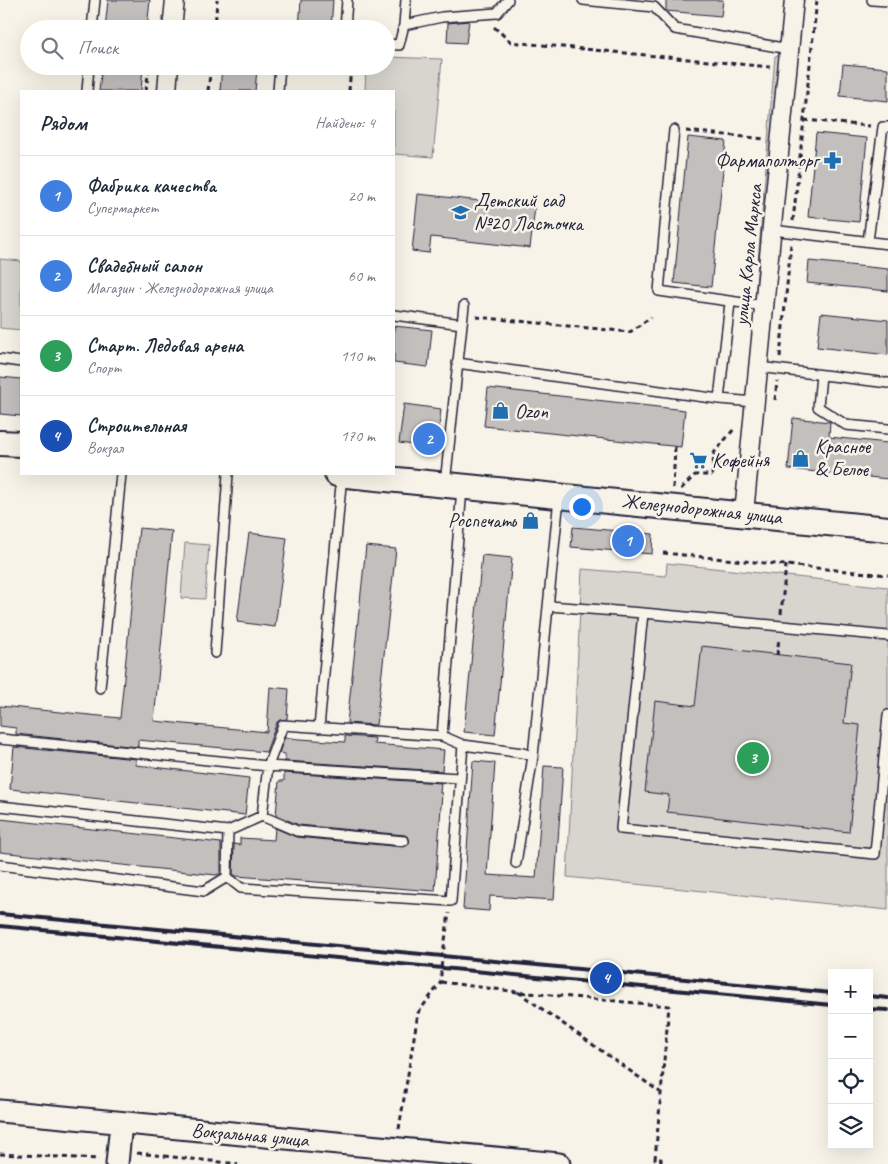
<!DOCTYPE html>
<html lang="ru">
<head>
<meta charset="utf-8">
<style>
  body { margin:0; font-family:Caveat,sans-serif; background:#f6f6f7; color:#1f2937 }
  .controls { position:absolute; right:15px; bottom:15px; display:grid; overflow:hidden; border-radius:0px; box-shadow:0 5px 20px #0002 }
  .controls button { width:45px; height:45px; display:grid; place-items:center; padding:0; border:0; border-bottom:1px solid #e0e1e3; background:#fff; color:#1f2937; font:25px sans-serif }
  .you { position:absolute; left:581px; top:506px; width:18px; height:18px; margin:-12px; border:4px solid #fff; border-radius:50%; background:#1a73e8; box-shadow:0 0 0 8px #1a73e833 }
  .badge { display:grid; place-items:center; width:32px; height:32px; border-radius:50%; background:#7c3aed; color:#fff; font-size:16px; font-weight:700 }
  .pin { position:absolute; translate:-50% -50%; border:2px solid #fff; box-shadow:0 1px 5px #0006 }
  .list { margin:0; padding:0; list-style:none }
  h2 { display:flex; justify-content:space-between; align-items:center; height:65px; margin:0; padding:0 20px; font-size:21px }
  h2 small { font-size:16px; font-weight:400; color:#747a83 }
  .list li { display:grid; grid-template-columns:32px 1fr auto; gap:15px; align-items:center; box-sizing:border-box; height:80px; padding:0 20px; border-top:1px solid #e0e1e3 }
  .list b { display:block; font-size:19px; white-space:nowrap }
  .list p { margin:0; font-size:16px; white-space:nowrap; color:#747a83 }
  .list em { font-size:16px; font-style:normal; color:#747a83 }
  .icon { flex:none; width:28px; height:28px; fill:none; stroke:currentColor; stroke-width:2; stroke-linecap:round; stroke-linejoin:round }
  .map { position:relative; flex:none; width:888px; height:1164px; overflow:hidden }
  .search { position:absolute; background:#fff; box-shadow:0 5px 20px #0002; left:20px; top:20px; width:375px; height:55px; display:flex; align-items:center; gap:12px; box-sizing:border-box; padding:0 18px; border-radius:28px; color:#747a83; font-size:19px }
  .panel { position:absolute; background:#fff; box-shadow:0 5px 20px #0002; left:20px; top:90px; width:375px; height:385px; border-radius:0px }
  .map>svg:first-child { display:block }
  .green { fill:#d8d5cf; stroke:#7d7c85 }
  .building { fill:#c2bfbd; stroke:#22223b }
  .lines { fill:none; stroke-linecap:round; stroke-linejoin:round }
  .service-casing { stroke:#22223b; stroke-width:12 }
  .minor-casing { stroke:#22223b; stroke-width:21 }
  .tertiary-casing { stroke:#22223b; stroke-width:25 }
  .secondary-casing { stroke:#22223b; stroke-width:28 }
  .path { stroke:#22223b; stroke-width:3; stroke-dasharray:5 4; stroke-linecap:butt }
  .service { stroke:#f7f3e8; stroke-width:9 }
  .minor { stroke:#f7f3e8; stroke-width:18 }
  .tertiary { stroke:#f7f3e8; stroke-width:21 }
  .secondary { stroke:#f7f3e8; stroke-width:24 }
  .rail { stroke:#22223b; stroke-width:4 }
  .labels { text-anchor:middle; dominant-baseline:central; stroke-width:5; stroke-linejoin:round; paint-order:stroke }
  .poi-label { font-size:20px; fill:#22223b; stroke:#f7f3e8; text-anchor:start }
  .street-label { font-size:20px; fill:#22223b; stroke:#f7f3e8 }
</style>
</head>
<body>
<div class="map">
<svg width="888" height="1164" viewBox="0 0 888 1164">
  <rect width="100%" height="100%" fill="#f7f3e8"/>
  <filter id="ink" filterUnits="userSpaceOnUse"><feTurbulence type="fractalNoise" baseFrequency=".02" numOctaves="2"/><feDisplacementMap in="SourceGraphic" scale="10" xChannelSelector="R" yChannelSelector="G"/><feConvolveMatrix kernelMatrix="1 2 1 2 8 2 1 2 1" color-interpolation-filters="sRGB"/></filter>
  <g filter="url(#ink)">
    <path class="green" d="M775,56H778L781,61L760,294L755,298Z
      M386,57L442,59L433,157L394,154V91H365L366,66H386Z
      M0,259L21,261V330L0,328Z
      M185,543L209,545L205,599L181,598Z
      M667,563L888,587V910L567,877L582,569L666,576Z"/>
    <path class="building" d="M108,0H150L147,29H105Z
      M301,0H333L331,29H299Z
      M666,0H723L721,16L666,11Z
      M469,21L466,43L447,42L448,23Z
      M843,64L888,68V101L840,96Z
      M102,66H143L141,91H99Z
      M222,66L257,69L255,91H220Z
      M816,133L867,138L859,222L808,217Z
      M688,137L726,141L711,287L674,283Z
      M418,194L535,207L530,248L431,237L429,253L412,251Z
      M809,261L888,269V291L807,283Z
      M821,313L888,320V355L817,347Z
      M394,326L432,330L428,367L394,363Z
      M0,377L21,379V416L0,414Z
      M488,388L685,410L681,447L484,426Z
      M404,404L441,409L437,448L399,443Z
      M793,418L830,422L829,437L888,443V479L788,469Z
      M573,527L653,534L652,554L571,547Z
      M139,528L172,531L154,721L267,732L270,687L289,689L287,719L280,720L277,722L266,752L138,740V747L16,734V728L0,726V706L120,718Z
      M249,533L287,538L275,627L237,622Z
      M366,546L396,549L376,725L347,723Z
      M482,555L512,558L495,735L464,732Z
      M702,646L851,663L844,723L860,725L849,832L667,812L669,795L645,792L655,701L695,706Z
      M285,736V738L345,742V736L375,738L374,744L444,750L442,771L285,761V754L279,753Z
      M14,747L136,759V765L249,778L245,815L10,789Z
      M473,761L495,763L487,875L536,878L544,766L563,767L554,900L490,896L489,911L463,909Z
      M284,773L441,783L440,793H442L435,891L236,876L233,874L234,844L240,845V838L274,840L275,828L296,837L403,847L409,844V838L405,835L299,825L276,815L279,781H284Z
      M0,819L221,843V873L216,875L0,852Z"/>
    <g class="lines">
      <defs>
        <path id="service" d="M583,0L654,7L675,29L789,49
          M872,0L888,1
          M404,25L442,17L497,13L508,0
          M92,29L95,0
          M345,29L347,0
          M386,44L399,45L404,25L406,0
          M87,91L89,66
          M278,91L280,66
          M674,130L659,291L764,306
          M772,230L888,244
          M868,241L883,127H888
          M394,315L462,324L464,306
          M0,359L21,362
          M457,363L719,399L755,402
          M759,367L888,383
          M821,375L818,407L846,425L888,429
          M719,399L730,303
          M445,484L462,324
          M549,606L643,613L888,636
          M643,613L621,829L875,854L888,715
          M215,653L228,474
          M100,688L121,474
          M319,728L342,474
          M442,736L462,488
          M0,739L268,766L459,778
          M533,756L559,498
          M0,806L228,831L227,877L204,891L0,865
          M262,816L297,831L404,841
          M228,831L262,816L268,766L283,725L442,736L463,745
          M227,877L241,888L451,901L463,745L523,753L533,756L516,863"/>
        <path id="minor" d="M172,29L175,0
          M167,91L169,66
          M744,513L794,0"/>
        <path id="tertiary" d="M0,1111L559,1164
          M117,1164L121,1123"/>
        <path id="secondary" d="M0,443L21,444
          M337,474L888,529"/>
      </defs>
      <use href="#service" class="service-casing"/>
      <use href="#minor" class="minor-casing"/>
      <use href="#tertiary" class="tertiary-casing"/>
      <use href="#secondary" class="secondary-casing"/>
      <path class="path" d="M494,27L511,42L770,67
        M215,29L217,0
        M146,91L149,66
        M208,91L211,66
        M349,91L351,66
        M804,120L870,126
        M686,131L765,139
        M793,221L817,0
        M476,317L630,332L651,317
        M780,357L791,244
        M775,400L777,381
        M713,464L714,453L734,429
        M673,488L675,447
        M681,489L695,475H712L713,464L731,465
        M663,553L888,575
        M781,614L786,565
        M777,655L779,638
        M441,982L518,992L669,1006L655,1159H661V1164
        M518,992L660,1092
        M399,1129L418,1013L441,982V968L449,913
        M137,1153L238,1164
        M0,1154L99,1159"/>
      <use href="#service" class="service"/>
      <use href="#minor" class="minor"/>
      <use href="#tertiary" class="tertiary"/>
      <use href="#secondary" class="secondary"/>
      <path class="rail" d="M0,914L832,993
        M0,926L832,1005
        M869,996L888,998
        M869,1009L888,1010"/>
    </g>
  </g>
  <defs>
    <symbol id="pharmacy-bare" viewBox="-9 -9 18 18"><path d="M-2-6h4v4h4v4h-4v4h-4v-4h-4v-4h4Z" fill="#1f6fb2" stroke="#f7f3e8" stroke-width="2.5" paint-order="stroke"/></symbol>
    <symbol id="school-bare" viewBox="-9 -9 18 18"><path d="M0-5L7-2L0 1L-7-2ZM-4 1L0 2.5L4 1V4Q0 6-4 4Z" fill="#1f6fb2" stroke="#f7f3e8" stroke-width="2.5" paint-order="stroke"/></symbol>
    <symbol id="shop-bare" viewBox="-9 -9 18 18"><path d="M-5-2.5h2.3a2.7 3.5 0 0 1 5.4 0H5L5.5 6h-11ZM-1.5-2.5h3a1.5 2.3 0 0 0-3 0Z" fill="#1f6fb2" stroke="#f7f3e8" stroke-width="2.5" paint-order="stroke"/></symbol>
    <symbol id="supermarket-bare" viewBox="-9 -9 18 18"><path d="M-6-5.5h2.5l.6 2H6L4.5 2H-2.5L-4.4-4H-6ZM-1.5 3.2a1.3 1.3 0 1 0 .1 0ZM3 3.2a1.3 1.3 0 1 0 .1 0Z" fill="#1f6fb2" stroke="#f7f3e8" stroke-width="2.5" paint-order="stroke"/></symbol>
  </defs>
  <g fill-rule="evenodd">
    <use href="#pharmacy-bare" x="820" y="148" width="25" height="25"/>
    <use href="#school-bare" x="448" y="200" width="25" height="25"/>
    <use href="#shop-bare" x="488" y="398" width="25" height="25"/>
    <use href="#shop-bare" x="788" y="446" width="25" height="25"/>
    <use href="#supermarket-bare" x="686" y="448" width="25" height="25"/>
    <use href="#shop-bare" x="518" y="508" width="25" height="25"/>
  </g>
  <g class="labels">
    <g class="poi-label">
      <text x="818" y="160" text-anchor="end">Фармаполторг</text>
      <text x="474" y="200">Детский сад<tspan x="474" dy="23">№20 Ласточка</tspan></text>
      <text x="515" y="411">Ozon</text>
      <text x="815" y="446">Красное<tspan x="815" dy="23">&amp; Белое</tspan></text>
      <text x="712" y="460">Кофейня</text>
      <text x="516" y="520" text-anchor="end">Роспечать</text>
    </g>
    <g class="street-label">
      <text transform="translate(748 255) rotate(-84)">улица Карла Маркса</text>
      <text transform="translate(702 509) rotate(6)">Железнодорожная улица</text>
      <text transform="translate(250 1135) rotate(5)">Вокзальная улица</text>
    </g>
  </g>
</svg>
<div class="controls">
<button>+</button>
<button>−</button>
<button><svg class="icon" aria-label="locate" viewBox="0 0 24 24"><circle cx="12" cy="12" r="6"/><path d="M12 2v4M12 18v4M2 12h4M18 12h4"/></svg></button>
<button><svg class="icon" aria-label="layers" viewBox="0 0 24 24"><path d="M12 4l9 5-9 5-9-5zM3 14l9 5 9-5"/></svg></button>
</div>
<div class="you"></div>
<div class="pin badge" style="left:628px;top:541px;background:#3f7fe0">1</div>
<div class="pin badge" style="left:429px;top:439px;background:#3f7fe0">2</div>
<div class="pin badge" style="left:753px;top:758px;background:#2e9e5b">3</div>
<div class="pin badge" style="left:606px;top:978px;background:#1a4fb4">4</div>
<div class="search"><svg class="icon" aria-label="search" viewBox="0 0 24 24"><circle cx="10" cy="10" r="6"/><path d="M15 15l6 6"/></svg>Поиск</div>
<section class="panel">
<h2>Рядом<small>Найдено: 4</small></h2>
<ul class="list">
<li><span class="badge" style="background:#3f7fe0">1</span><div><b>Фабрика качества</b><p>Супермаркет</p></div><em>20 m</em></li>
<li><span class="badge" style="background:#3f7fe0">2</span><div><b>Свадебный салон</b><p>Магазин · Железнодорожная улица</p></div><em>60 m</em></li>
<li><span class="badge" style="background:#2e9e5b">3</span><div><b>Старт. Ледовая арена</b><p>Спорт</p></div><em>110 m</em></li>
<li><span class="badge" style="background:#1a4fb4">4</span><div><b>Строительная</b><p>Вокзал</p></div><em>170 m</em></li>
</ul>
</section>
</div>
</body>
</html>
